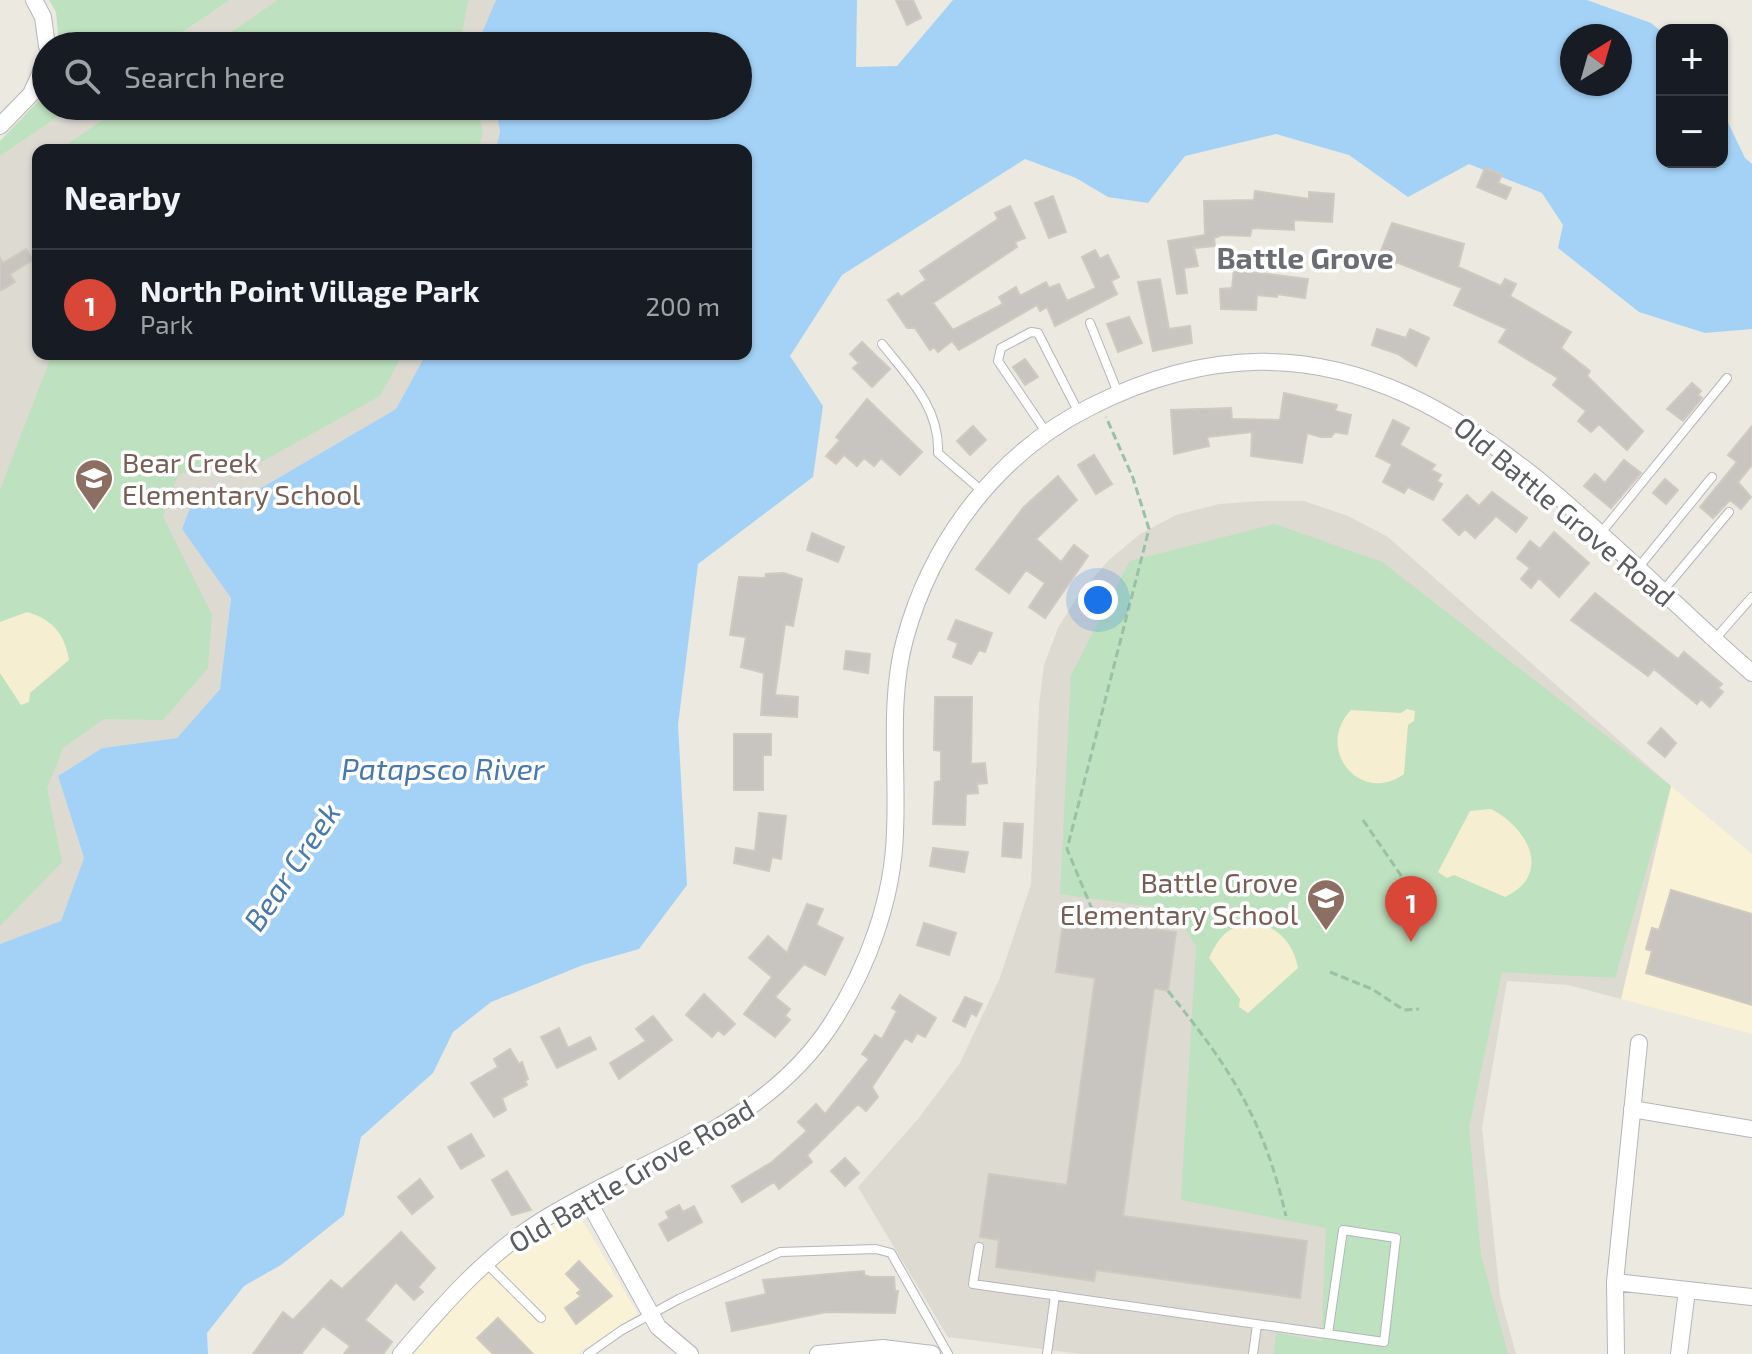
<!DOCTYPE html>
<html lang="en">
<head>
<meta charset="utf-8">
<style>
  body { margin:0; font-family:"Exo 2",sans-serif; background:#242831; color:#f1f3f6 }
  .controls { position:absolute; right:24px; top:24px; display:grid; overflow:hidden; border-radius:16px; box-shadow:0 2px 6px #0004 }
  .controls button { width:72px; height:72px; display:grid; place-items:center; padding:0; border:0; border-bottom:2px solid #363941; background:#171b24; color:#f1f3f6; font:40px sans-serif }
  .compass { position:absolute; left:1560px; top:24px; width:72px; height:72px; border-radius:50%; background:#171b24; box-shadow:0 2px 6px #0004; rotate:37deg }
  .you { position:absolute; left:1098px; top:600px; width:28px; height:28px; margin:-20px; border:6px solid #fff; border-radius:50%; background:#1a73e8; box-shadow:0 0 0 12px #1a73e833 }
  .badge { display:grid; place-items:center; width:52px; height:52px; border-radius:50%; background:#d94738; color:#fff; font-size:26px; font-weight:700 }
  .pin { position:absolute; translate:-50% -66px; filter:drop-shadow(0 2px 4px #0008) }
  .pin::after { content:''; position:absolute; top:42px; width:28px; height:24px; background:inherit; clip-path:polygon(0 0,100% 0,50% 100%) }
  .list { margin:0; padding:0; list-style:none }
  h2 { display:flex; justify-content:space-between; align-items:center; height:104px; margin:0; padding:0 32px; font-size:34px }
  h2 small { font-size:26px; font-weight:400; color:#9ea1a6 }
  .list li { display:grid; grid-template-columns:52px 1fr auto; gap:24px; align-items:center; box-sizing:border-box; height:112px; padding:0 32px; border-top:2px solid #363941 }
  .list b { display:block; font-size:30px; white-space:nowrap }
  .list p { margin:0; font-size:26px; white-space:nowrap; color:#9ea1a6 }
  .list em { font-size:26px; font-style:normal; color:#9ea1a6 }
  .icon { flex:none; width:44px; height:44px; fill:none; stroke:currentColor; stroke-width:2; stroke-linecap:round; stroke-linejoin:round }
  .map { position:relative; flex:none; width:1752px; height:1354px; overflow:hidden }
  .search { position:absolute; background:#171b24; box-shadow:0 2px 6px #0004; left:32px; top:32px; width:720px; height:88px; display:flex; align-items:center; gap:20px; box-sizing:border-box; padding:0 28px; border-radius:44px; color:#9ea1a6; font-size:30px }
  .panel { position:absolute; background:#171b24; box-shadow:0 2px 6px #0004; left:32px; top:144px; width:720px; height:216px; border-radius:16px }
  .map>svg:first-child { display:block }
  .commercial { fill:#faf2d6 }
  .education { fill:#dddad2 }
  .green { fill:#bee1bf }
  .sand { fill:#f6eed0 }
  .water { fill:#a4d2f7; fill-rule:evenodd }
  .building { fill:#c8c5c0; stroke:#cfcabf; stroke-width:2 }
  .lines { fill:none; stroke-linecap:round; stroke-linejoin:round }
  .lane-casing { stroke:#b3b6ba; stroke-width:10 }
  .street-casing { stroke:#b3b6ba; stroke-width:18 }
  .path { stroke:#99c1a5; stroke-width:3; stroke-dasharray:8 4; stroke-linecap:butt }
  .lane { stroke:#fff; stroke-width:8 }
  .street { stroke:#fff; stroke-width:16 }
  .labels { text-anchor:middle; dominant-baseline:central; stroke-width:7; stroke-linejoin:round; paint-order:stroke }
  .education-label { font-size:28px; fill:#785e54; stroke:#fff; text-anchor:start }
  .street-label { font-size:28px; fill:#595c60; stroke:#fff }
  .neighbourhood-label { font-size:30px; font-weight:bold; fill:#6a6e72; stroke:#fff }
  .water-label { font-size:30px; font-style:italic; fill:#4778af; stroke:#fff }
</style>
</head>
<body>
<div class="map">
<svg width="1752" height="1354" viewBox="0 0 1752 1354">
  <rect width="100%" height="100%" fill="#ebe9e0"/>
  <path class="commercial" d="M1671,786L1752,854V1034L1621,999Z
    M575,1208L638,1314L577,1354H413L492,1265Z"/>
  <path class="education" d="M230,0H496L480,40L481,46H162Z
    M74,106H495L500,131L496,150H38V354H426L396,409L261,488L195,496L182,529L231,597L220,689L177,738L102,748L58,776L84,858L61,922L0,944V156Z
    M1261,501H1304L1348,516L1388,537L1671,786L1621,999L1568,985L1507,981L1482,1128L1500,1296L1516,1354H1081L948,1337L858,1187L918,1119L960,1063L999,980L1031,884L1039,705L1044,665L1058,628L1079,594L1109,560L1140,534L1176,515L1219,504Z"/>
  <path class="green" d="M49,0H230L162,46H59L56,12Z
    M278,0H468L460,46H211Z
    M46,93V106H74L0,156V141Z
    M123,106H476L483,132L478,150H59Z
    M52,354H403L380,396L263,461L178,474L163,517L212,615L208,668L163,720L104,719L63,748L47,788L62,862L0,926V490Z
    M1275,524L1382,562L1671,786L1615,978L1502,972L1469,1127L1481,1255L1508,1354H1274L1276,1333L1321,1341L1326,1228L1181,1200L1196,947L1174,910L1060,894L1071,675L1130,561Z"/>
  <path class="sand" d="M27,612C52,619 65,634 69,660L30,693L29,702L21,705L0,673V622Z
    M1407,709L1415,711L1414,721L1408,725L1404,774C1360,806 1314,748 1351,710L1401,713Z
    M1491,809C1528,828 1553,874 1505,897L1454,875L1447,878L1438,872L1470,811Z
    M1256,922C1280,929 1293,943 1298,968L1248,1013L1239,1007L1240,999L1209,958C1220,935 1229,925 1256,922Z"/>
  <path class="water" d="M496,0H857L856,67L897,66L953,0H1587L1651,23L1662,32V162H1722V110L1745,158L1752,164V329L1705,333L1639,312L1558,248L1563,225L1542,193L1469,164L1408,197L1349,155L1276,134L1185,156L1148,203L1108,197L1076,178L1025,159L842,275L790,356L823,406L813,477L698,564L678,725L687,885L639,949L583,965L491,1002L453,1032L433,1073L361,1137L344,1215L281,1265L244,1286L207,1333L208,1354H0V944L61,921L84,858L58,776L102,748L177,738L220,689L231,598L182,529L195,495L261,488L396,409L426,354H746V150H496L500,131L495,106H738V46H481L479,40ZM1572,36H1620V84H1572Z"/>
  <path class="building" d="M896,0H913L921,18L907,25Z
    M1485,168L1502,175L1498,183L1511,188L1506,199L1477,187Z
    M1255,191L1309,199V192L1334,194L1332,222L1294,220V230L1252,228L1250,236L1222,235L1214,238L1215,246L1194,248L1198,266L1184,268L1187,293L1177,294L1168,241L1205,235L1204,201L1254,200Z
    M1053,196L1066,232L1049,238L1035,203Z
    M1010,206L1025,238L1015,242L1017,247L933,303L953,330L1003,304L999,297L1016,287L1020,296L1046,282L1049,288L1059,284L1067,301L1096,288L1082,257L1095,250L1100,259L1108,255L1119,277L1111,281L1117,294L1055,326L1047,307L1040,311L1037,305L959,350L952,341L938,352L934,347L930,350L915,328H907L888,300L898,293L901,297L926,280L920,271L998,219L995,213Z
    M1392,223L1464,244L1458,267L1501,286L1505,279L1516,284L1510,296L1571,332L1561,348L1590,371L1587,376L1643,431L1627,450L1599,424L1591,432L1578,421L1586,411L1553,385L1558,378L1499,342L1507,329L1454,305L1462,288L1396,262L1394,267L1377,261Z
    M26,249L33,260L10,274L15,282L0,291V258L3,263Z
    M1234,270L1308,279L1305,298L1277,294V297L1257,295L1256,310L1221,309L1220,289L1232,288Z
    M1160,279L1169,329L1190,326L1192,343L1153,351L1138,282Z
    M1129,317L1142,343L1118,352L1107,324Z
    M1377,329L1406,338L1410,329L1429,338L1416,366L1398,354L1372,345Z
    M862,342L890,369L872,387L853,368L859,363L850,354Z
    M1025,359L1038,377L1025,385L1013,367Z
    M1692,383L1701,391L1698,395L1702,398L1683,421L1667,409Z
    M1284,393L1337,405L1335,411L1351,415L1347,434L1335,432L1331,437H1321L1307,433L1302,463L1251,456L1252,432L1207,437L1209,446L1174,454L1171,410L1231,408L1232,419L1280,420Z
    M867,399L922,452L900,475L881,458L874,466L864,458L857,466L844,455L836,464L826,456L840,440L836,437Z
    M1393,420L1409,428L1400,445L1435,465L1431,470L1441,475L1437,481L1442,484L1433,500L1408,487L1404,493L1383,482L1392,464L1376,456Z
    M973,426L986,440L970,455L957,441Z
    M1752,426V465L1738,482L1751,497L1741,509L1730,500L1713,518L1700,507L1737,462L1728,455Z
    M1094,455L1112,484L1096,494L1078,465Z
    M1624,460L1641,473L1611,508L1584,486L1595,474L1605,483Z
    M1058,476L1077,500L1036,539L1061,562L1074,545L1088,556L1045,618L1029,607L1045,583L1026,570L1009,593L976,569L1024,507Z
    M1665,479L1678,490L1666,504L1653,493Z
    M1492,492L1527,518L1516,532L1496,516L1475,538L1465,529L1459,535L1443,520L1467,495L1479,506Z
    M1554,532L1589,563L1559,597L1539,578L1531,588L1521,579L1530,568L1517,558L1530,541L1540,549Z
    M812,533L844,547L838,562L807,550Z
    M783,573L802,579L793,626L785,624L775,695L798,697L797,717L761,715L764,673L741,667L746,637L730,635L739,577L765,578L766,574Z
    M1595,593L1678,659L1684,652L1722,684L1718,688L1723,692L1710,707L1701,699L1697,704L1654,669L1648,676L1571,620Z
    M956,620L992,633L985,652L979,650L971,664L953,657L958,643L948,639Z
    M846,651L870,654L868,673L844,669Z
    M935,697H972L971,764L985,763L987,783L977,784L978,793L966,794L965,825L933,824L935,782L941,781V751L934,750Z
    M1661,728L1676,743L1665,757L1648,743Z
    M734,734H771V755H763V790H734Z
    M759,813L786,816L781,859L772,857L769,871L734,863L736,848L755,851Z
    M1004,823L1023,824L1021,858L1002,856Z
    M933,848L968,852L964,872L930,866Z
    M1671,890L1752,914V1005L1646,973L1652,951L1646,949L1652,928L1659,930Z
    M807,904L823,909L816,925L843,938L825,975L804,964L775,997L790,1009L785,1016L790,1020L775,1037L744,1014L772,977L749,958L768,936L787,953Z
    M1064,917L1176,932L1168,991L1154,988L1123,1216L1307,1241L1300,1298L1096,1270L1094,1281L996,1267L999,1240L980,1237L989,1174L1067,1185L1095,978L1056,972Z
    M924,923L956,933L949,955L917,945Z
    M704,994L735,1024L724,1035L718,1030L712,1037L686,1015Z
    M900,995L936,1018L925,1037L917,1033L912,1042L905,1038L872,1087L878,1097L866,1111L858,1104L807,1155L812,1162L779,1189L774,1182L742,1202L732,1186L772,1162L807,1131L798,1122L816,1104L825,1114L869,1059L862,1054L875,1035L882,1039L897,1011L892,1008Z
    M965,997L982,1004L976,1016L971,1013L965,1027L953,1021Z
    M653,1016L672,1040L619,1079L610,1063L646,1041L636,1029Z
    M559,1028L568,1048L590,1037L596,1049L557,1068L541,1037Z
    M510,1049L519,1064L522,1062L528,1079L525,1081L527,1085L502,1098L506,1110L494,1117L471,1083L498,1067L494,1059Z
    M471,1134L484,1156L461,1169L448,1147Z
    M845,1158L859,1173L845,1186L831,1171Z
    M507,1171L531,1210L512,1215L492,1180Z
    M420,1179L433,1197L412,1214L398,1197Z
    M679,1205L683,1212L694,1206L702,1222L668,1241L659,1224L669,1218L666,1212Z
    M401,1232L435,1268L418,1287L423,1292L414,1300L396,1282L365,1320L392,1342L383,1354H344L350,1346L323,1326L301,1354H253L283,1312L293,1320L331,1280L342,1289Z
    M579,1261L612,1296L576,1324L565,1308L581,1296L577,1293L581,1290L566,1274Z
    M864,1271V1275L871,1277H894L895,1291H898L895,1313L826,1312L732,1331L726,1303L766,1294L763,1280Z
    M498,1318L533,1354H493L477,1338Z"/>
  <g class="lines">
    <defs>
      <path id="lane" d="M1090,323L1118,393
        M882,344C909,378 940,408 938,453L982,491
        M1046,432L998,361L1001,348L1031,332L1038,333L1079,413
        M1600,534L1727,378
        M1638,568L1712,477
        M1663,591L1729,512
        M1715,639L1752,597
        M979,1247L973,1284L1384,1342L1396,1238L1343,1230L1328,1334
        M486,1263L541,1318
        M588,1354L622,1330L679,1299L780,1252L876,1249L891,1253L948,1354
        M1047,1354L1055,1295
        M1253,1354L1257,1325"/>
      <path id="street" d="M34,0L43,17L47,46
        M0,126L31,94L46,61
        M1632,1109L1752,1129
        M586,1197L658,1327L690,1354
        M1615,1282L1752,1297
        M401,1354C443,1305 485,1256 541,1221C642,1157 763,1130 832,1023C868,967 893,899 895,832C898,768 888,701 905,639C932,540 998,453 1090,407C1380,261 1554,501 1752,673
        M818,1354L883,1348L932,1354
        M1616,1354L1615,1282L1639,1043
        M1679,1354L1687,1290"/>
    </defs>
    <use href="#lane" class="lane-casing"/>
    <use href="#street" class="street-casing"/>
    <path class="path" d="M1363,820L1428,915
      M1097,921L1067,849L1149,529L1133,478L1106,417
      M1330,972L1372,989L1404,1010L1419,1009
      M1168,991C1230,1068 1263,1117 1286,1216"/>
    <use href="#lane" class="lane"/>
    <use href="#street" class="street"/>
  </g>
  <defs>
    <symbol id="school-pin" viewBox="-11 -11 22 30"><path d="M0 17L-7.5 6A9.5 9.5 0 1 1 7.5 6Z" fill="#8d6e63" stroke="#fff"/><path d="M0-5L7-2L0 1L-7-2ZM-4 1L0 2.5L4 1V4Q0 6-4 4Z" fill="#fff"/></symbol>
  </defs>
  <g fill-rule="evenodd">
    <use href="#school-pin" x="72" y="456" width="44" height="60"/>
    <use href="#school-pin" x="1304" y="876" width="44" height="60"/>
  </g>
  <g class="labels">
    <g class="education-label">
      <text x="122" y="462">Bear Creek<tspan x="122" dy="32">Elementary School</tspan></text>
      <text x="1298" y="882" text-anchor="end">Battle Grove<tspan x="1298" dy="32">Elementary School</tspan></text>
    </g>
    <g class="street-label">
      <text transform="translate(1565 511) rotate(40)">Old Battle Grove Road</text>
      <text transform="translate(631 1175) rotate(-30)">Old Battle Grove Road</text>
    </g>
    <g class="neighbourhood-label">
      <text x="1305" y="257">Battle Grove</text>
    </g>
    <g class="water-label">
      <text x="443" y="768">Patapsco River</text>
      <text transform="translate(291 866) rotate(-56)">Bear Creek</text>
    </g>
  </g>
</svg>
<div class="controls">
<button>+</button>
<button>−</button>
</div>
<svg class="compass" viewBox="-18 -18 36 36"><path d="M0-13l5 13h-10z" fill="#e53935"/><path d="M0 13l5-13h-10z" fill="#9ea1a6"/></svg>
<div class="you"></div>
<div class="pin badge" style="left:1411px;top:942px">1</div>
<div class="search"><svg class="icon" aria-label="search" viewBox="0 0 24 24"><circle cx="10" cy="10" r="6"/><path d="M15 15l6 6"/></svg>Search here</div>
<section class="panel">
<h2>Nearby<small></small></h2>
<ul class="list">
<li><span class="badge">1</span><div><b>North Point Village Park</b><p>Park</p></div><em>200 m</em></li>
</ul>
</section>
</div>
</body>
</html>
